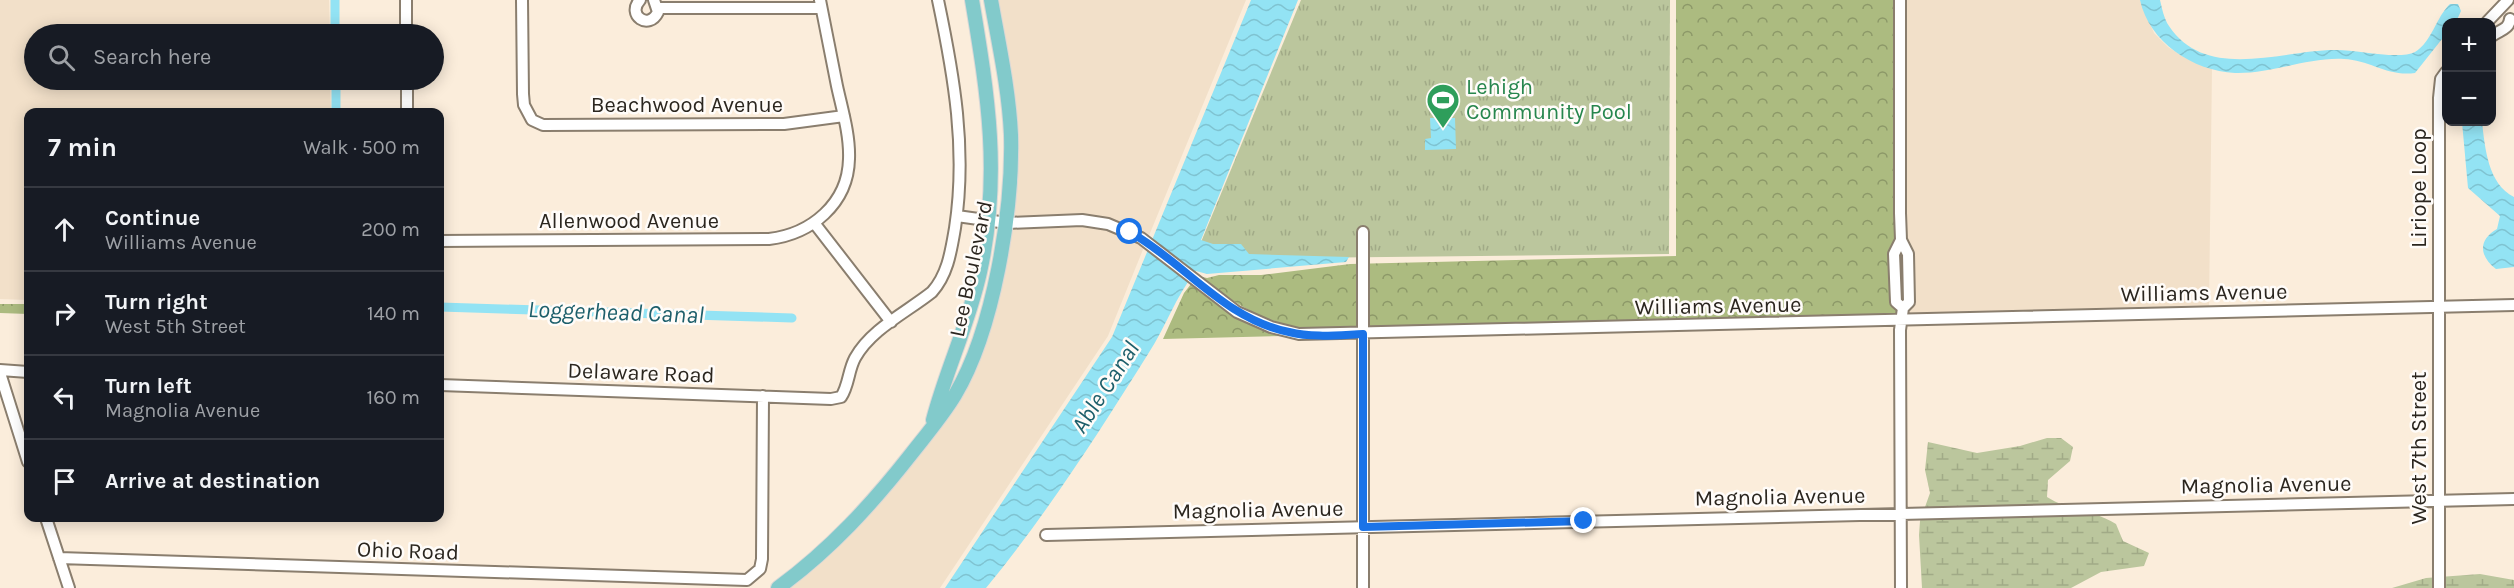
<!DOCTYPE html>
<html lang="en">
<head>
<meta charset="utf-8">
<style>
  body { margin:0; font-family:Karla,sans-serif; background:#242831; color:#f1f3f6 }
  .controls { position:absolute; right:18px; top:18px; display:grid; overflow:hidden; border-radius:12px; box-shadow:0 3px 15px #0003 }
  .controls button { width:54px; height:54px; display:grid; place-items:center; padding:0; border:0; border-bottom:2px solid #363941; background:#171b24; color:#f1f3f6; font:30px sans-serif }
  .stop { position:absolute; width:18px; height:18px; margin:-14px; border:4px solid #1a73e8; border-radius:50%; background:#fff }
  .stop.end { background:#1a73e8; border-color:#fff; box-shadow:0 2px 6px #0008 }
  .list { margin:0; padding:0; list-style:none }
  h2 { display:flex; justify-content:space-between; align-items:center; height:78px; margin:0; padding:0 24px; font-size:26px }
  h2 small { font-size:20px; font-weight:400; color:#9ea1a6 }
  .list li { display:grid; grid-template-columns:39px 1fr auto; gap:18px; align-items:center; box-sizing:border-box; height:84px; padding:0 24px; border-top:2px solid #363941 }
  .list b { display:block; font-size:22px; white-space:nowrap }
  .list p { margin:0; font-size:20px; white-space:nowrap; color:#9ea1a6 }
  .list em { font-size:20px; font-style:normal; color:#9ea1a6 }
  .icon { flex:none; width:33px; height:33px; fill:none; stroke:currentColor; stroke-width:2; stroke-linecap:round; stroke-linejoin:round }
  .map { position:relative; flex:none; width:2514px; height:588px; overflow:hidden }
  .search { position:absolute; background:#171b24; box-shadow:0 3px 15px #0003; left:24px; top:24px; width:420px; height:66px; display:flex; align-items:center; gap:15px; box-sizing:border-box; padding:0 21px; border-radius:33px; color:#9ea1a6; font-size:22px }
  .panel { position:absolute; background:#171b24; box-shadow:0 3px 15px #0003; left:24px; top:108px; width:420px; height:414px; border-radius:12px }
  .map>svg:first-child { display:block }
  .built { fill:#f2e0c9 }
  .forest { fill:url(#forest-crowns) }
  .wetland { fill:url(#wetland-marsh) }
  .park { fill:url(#park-tufts) }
  .water { fill:url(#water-waves) }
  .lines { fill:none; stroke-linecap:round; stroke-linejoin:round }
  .canal { stroke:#93e3f4; stroke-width:9 }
  .minor-casing { stroke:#8a7e6e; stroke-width:14 }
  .major-casing { stroke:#d9d8d7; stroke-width:16 }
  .minor { stroke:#fff; stroke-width:10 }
  .major { stroke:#82cacb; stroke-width:14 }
  .route { stroke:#1a73e8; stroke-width:8 }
  .labels { text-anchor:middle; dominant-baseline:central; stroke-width:5; stroke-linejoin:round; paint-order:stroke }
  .leisure-label { font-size:22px; fill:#27864d; stroke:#fffcf9; text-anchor:start }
  .street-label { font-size:22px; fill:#2b261f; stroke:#fffcf9 }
  .water-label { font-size:24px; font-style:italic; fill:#1d5f6b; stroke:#fffcf9 }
</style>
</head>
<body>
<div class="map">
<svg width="2514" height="588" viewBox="0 0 2514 588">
  <defs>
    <pattern id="forest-crowns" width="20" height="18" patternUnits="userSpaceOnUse" patternTransform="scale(1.5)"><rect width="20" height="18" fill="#acbb80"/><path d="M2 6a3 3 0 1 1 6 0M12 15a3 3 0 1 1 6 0" fill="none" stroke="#8c9868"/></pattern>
    <pattern id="wetland-marsh" width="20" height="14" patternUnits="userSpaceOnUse" patternTransform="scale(1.5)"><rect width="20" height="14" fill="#bbc69d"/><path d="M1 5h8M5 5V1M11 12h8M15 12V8" fill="none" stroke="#a1aa87"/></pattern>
    <pattern id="park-tufts" width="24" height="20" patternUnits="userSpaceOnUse" patternTransform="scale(1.5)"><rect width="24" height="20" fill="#bbc69d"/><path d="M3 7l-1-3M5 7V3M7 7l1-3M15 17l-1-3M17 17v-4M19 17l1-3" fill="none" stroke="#a1aa87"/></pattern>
    <pattern id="water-waves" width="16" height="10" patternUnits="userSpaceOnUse" patternTransform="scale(1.5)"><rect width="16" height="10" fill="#93e3f4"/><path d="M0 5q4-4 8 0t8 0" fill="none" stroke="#7fc3d1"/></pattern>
  </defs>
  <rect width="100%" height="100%" fill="#fbeddb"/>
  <path class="built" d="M0,0H329L330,34H34V80H330L331,112H28V300L0,299Z
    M997,0H1246L1148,238L1131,228L1095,216L1013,218Z
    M1902,0H2140L2154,33L2168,47L2184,57L2212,68L2209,308L1901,316Z
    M1082,225L1106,228L1144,247L1108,336L940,588H789L897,481L988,326L1012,227Z"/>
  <path class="forest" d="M1676,0H1902L1901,316L1300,329C1257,319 1233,302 1198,276L1207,278L1219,275H1261L1350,264L1676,256Z
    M1191,284C1221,307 1248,326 1285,336L1163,339L1184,293Z
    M0,304H28V314L0,313Z"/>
  <path class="wetland" d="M2047,438H2061L2073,447L2070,461L2048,480L2047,497C2069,511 2094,510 2116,524L2123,541L2149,553L2144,566L2101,572L2071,588H1922L1919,535L1920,521L1930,493L1925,470L1928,442L1977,453L2020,446Z
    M2480,574L2514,580V588H2392L2426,578Z"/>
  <path class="park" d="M1301,0H1670L1669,254L1194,259Z"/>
  <path class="water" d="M1251,0H1298L1201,240L1213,244H1241L1249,254L1349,257L1346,262L1207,274L1196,271C1175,297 1166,327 1148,354C1098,434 1046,515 986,588H945L1112,337Z
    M2140,0H2160C2162,8 2164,19 2169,26C2207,83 2284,49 2337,50C2357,50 2399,60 2415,52C2432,42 2436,17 2450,4H2458L2461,11L2456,22H2446V34L2415,73C2388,77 2370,60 2344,59C2308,57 2272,74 2235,73C2193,71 2149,42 2140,0Z
    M1430,118H1455L1456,149L1425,150V139L1431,138Z
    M2462,122H2482C2485,148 2488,184 2514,197V267L2496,269C2479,256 2478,240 2497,229L2500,216L2468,188Z"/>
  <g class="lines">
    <path class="canal" d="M335,0V34
      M336,80V112
      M440,307L792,318"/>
    <defs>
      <path id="minor" d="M406,0V34
        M522,0L523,94L524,105L532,120L543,125L784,124L844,116
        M640,0C626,15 649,31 658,12L654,0
        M1900,0V213L1901,240L1908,254L1909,302L1903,308L1900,330L1901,588
        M659,8H821
        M2487,22L2508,0
        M2492,36C2499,30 2509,30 2510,19
        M407,80V112
        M957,216L1007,223L1082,220L1108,224L1141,238L1237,312L1271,327L1299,334L2514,305
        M815,224L891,322
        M1901,240L1894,254L1896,302L1903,308
        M440,241L769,239C811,234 848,204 849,159C850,135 842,109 837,86C831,57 826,29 820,0
        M0,370L28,372
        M0,373L28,462
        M440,385L831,399L841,397C849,385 848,371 855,358C871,329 907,312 932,292C948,274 951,251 955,228C967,150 954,76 938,0
        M46,518L69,588
        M1046,535L2514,499
        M59,558L747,580L760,569L762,559L763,396
        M1363,588V232
        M2439,588V98L2441,79L2446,72"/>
      <path id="major" d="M933,420C946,370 969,323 980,272C1001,176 988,95 972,0
        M778,588C831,549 872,504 912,453C927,434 943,415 955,395C994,329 1013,210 1011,135C1009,90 999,45 991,0"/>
    </defs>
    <use href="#minor" class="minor-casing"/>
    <use href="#major" class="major-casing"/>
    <use href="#minor" class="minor"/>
    <use href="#major" class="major"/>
  </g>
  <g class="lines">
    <path class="route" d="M1130,232C1185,263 1224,319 1289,332C1313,338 1339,335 1363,334V527L1584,521"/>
  </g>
  <defs>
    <symbol id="stadium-pin" viewBox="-11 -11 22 30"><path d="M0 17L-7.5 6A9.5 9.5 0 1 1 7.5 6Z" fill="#2e9e5b" stroke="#fffcf9"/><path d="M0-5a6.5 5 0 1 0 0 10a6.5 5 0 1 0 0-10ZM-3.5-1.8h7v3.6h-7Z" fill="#fff"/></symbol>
  </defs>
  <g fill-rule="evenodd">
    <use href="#stadium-pin" x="1424" y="81" width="38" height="52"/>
  </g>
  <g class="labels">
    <g class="leisure-label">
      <text x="1466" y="87">Lehigh<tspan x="1466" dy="25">Community Pool</tspan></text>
    </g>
    <g class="street-label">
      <text x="687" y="105">Beachwood Avenue</text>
      <text transform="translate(2419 188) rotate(-90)">Liriope Loop</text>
      <text x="629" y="221">Allenwood Avenue</text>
      <text transform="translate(971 269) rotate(-78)">Lee Boulevard</text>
      <text transform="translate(2204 293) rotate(-1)">Williams Avenue</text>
      <text transform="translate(1718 306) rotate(-1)">Williams Avenue</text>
      <text transform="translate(641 373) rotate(2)">Delaware Road</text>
      <text transform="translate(2419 448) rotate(-90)">West 7th Street</text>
      <text transform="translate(2266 485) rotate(-1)">Magnolia Avenue</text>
      <text transform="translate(1780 497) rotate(-1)">Magnolia Avenue</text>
      <text transform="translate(1258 510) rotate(-1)">Magnolia Avenue</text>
      <text transform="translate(408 551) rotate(2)">Ohio Road</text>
    </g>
    <g class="water-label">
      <text transform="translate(616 312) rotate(2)">Loggerhead Canal</text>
      <text transform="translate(1105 387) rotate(-57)">Able Canal</text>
    </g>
  </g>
</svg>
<div class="controls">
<button>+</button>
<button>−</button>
</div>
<div class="stop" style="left:1130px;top:232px"></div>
<div class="stop end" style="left:1584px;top:521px"></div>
<div class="search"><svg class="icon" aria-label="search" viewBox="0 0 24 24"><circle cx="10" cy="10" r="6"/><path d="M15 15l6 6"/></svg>Search here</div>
<section class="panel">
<h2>7 min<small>Walk · 500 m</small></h2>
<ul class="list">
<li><svg class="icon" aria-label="ahead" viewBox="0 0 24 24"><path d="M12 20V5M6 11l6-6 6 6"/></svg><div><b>Continue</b><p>Williams Avenue</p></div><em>200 m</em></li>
<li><svg class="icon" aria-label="right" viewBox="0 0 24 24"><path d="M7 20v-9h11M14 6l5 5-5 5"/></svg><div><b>Turn right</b><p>West 5th Street</p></div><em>140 m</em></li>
<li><svg class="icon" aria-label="left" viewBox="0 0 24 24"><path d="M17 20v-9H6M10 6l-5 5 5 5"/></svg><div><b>Turn left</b><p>Magnolia Avenue</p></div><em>160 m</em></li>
<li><svg class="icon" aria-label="arrive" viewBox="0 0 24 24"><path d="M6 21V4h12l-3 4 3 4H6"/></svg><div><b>Arrive at destination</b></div></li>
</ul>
</section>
</div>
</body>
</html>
